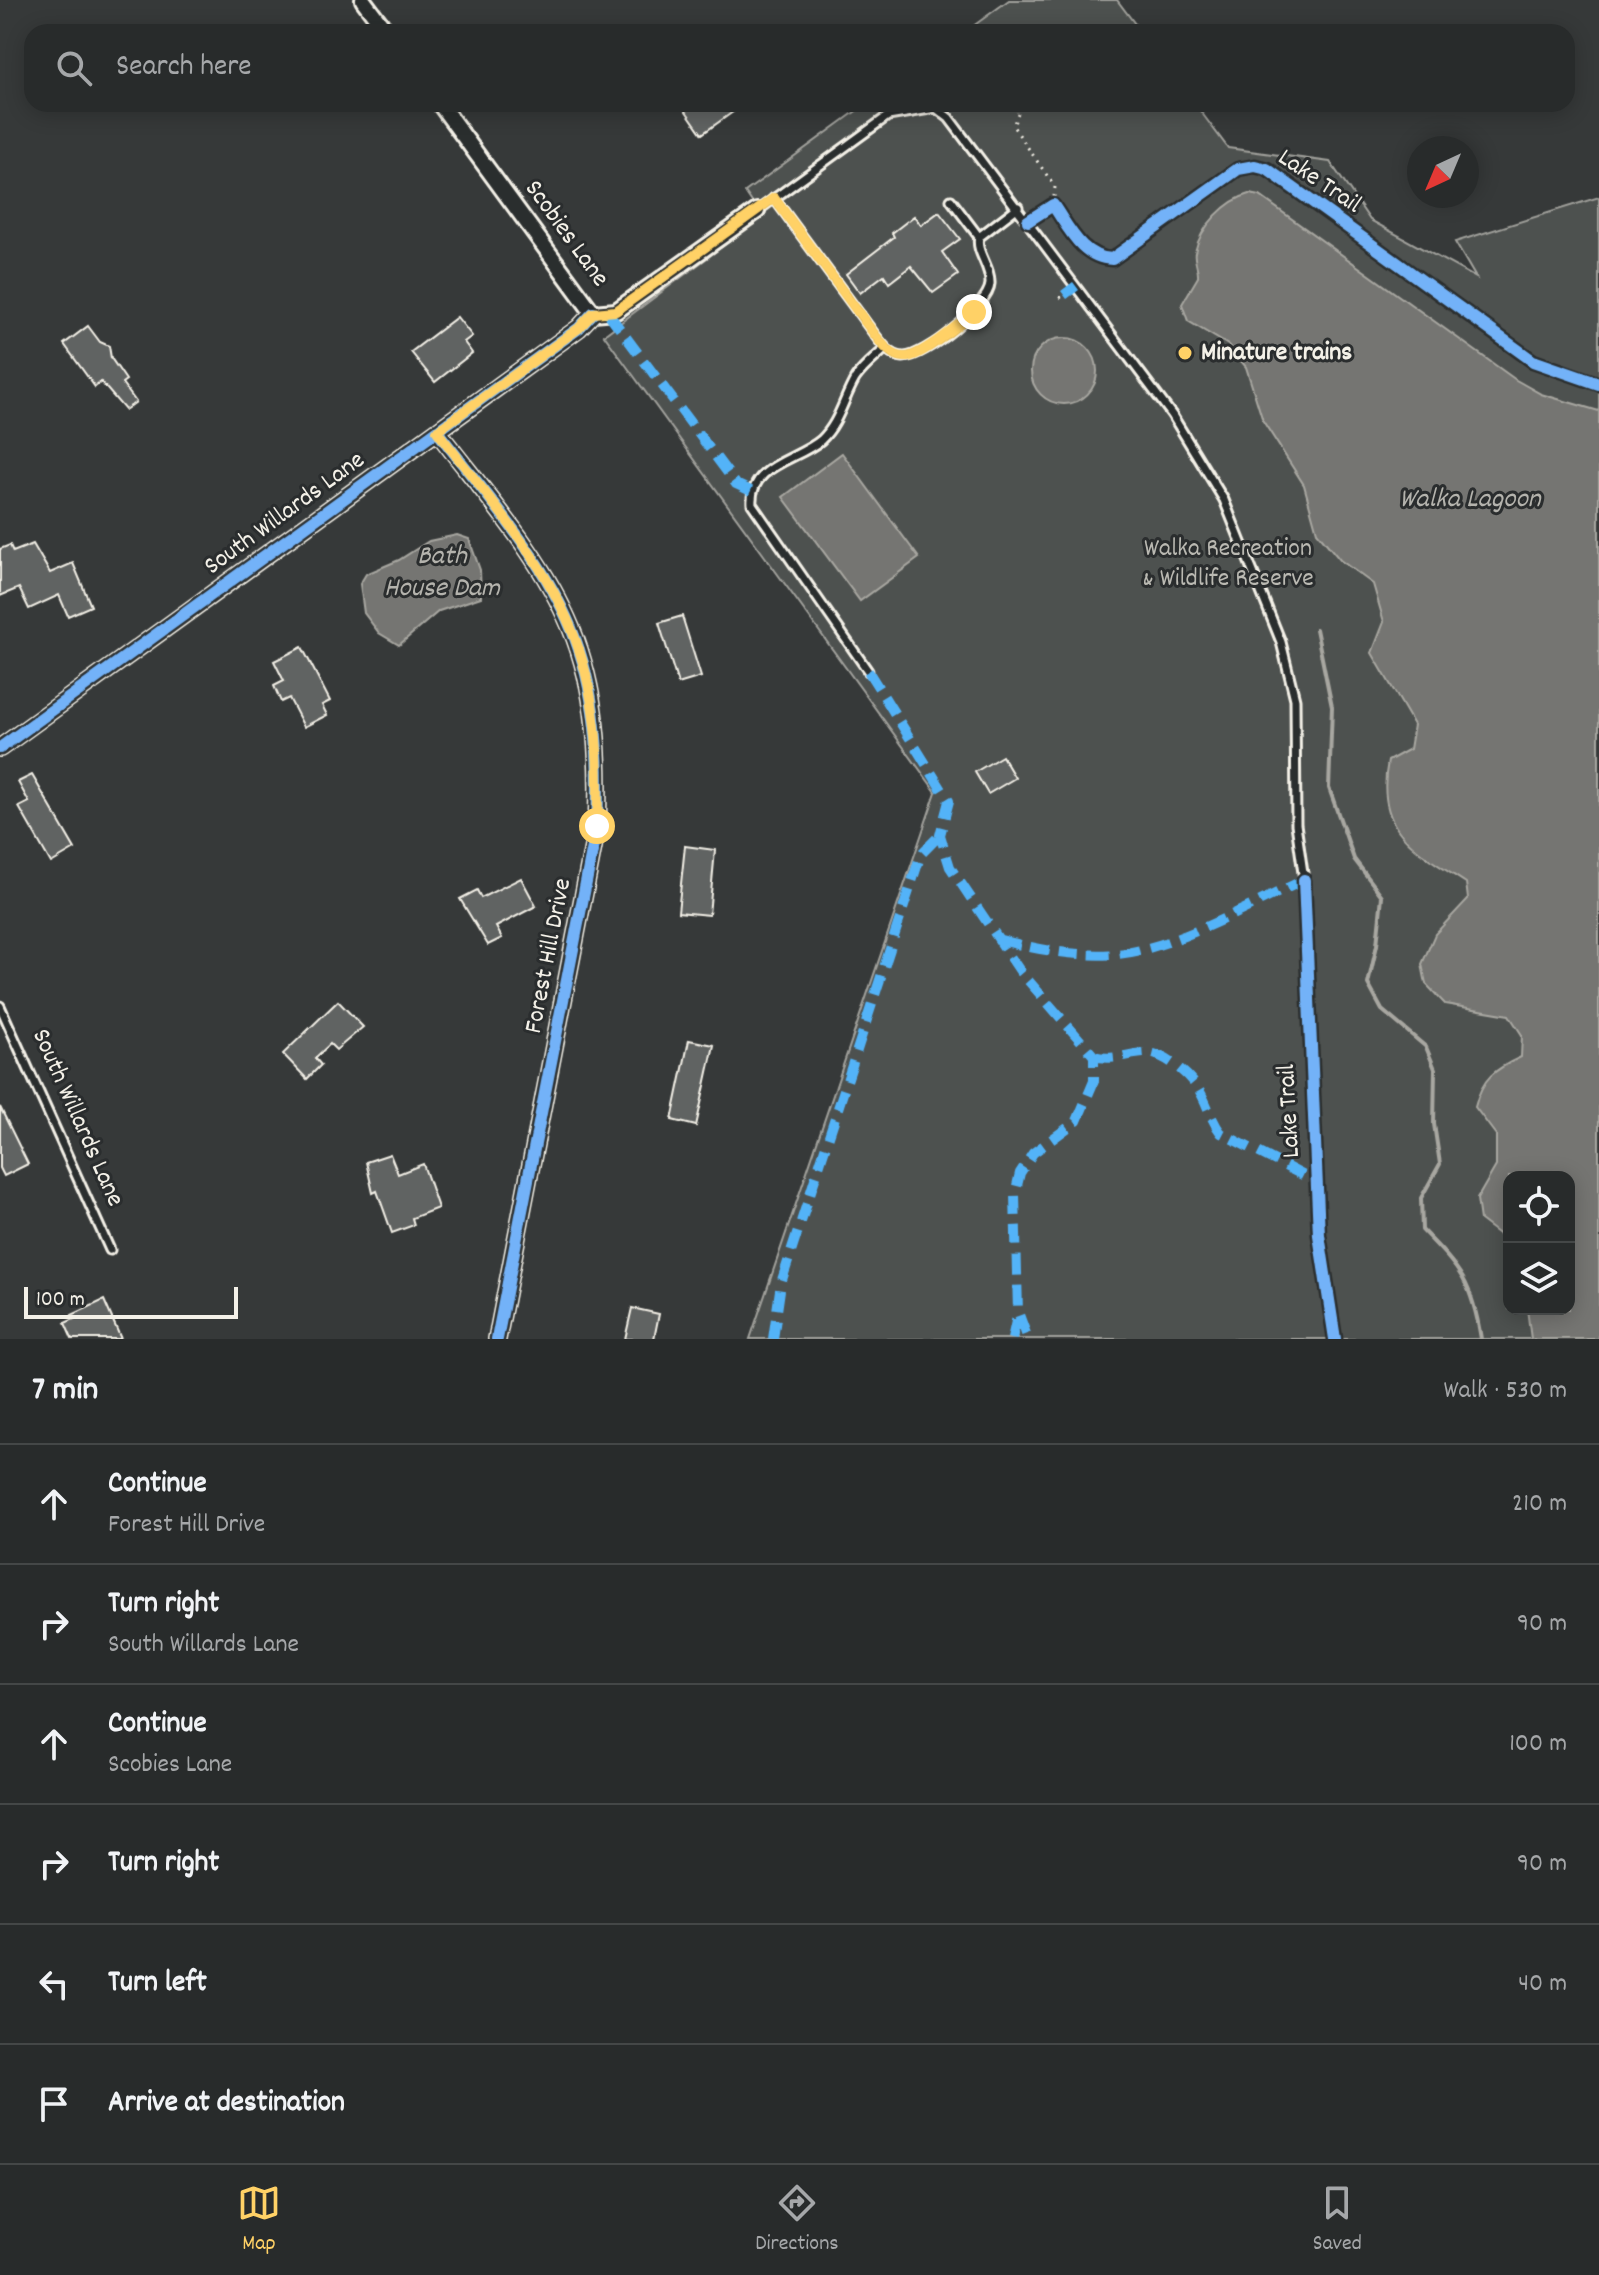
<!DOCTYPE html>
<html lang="en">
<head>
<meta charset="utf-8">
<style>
  body { margin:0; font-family:Dekko,sans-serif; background:#303333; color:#f1f3f6 }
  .controls { position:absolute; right:24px; bottom:24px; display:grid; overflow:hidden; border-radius:16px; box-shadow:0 4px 20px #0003 }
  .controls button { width:72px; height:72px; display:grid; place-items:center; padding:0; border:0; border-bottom:2px solid #444747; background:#282b2b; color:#f1f3f6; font:40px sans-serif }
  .compass { position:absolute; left:1407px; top:136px; width:72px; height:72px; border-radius:50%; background:#282b2b; box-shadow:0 4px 20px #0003; rotate:224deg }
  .scale { position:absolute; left:24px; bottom:20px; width:214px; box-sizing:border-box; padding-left:8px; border:4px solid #f4f1e8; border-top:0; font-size:22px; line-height:28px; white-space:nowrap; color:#f4f1e8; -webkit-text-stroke:6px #2a2d2e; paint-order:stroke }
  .stop { position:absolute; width:24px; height:24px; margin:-18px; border:6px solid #ffd166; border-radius:50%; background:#fff }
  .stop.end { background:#ffd166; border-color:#fff; box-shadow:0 2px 8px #0008 }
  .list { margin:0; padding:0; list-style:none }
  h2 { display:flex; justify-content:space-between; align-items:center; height:104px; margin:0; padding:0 32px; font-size:34px }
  h2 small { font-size:26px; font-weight:400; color:#a5a7a9 }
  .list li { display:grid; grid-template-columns:52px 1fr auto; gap:24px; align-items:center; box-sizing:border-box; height:120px; padding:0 32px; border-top:2px solid #444747 }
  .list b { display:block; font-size:30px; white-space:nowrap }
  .list p { margin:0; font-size:26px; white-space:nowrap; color:#a5a7a9 }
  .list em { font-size:26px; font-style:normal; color:#a5a7a9 }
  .icon { flex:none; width:44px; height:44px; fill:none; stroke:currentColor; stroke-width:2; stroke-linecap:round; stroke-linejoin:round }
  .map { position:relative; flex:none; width:1599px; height:1339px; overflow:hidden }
  .search { position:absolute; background:#282b2b; box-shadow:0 4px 20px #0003; left:24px; right:24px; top:24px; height:88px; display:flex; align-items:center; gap:20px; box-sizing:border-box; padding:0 28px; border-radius:24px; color:#a5a7a9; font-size:30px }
  .sheet { height:824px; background:#282b2b }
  nav { display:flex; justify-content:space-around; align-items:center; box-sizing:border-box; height:112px; border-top:2px solid #444747; background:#282b2b; font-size:22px; color:#a5a7a9 }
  nav a { display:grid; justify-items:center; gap:4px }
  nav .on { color:#ffd166 }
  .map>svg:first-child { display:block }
  .green { fill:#4e514f; stroke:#a1a19c; stroke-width:2; fill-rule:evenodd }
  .water { fill:#757572; stroke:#a8a7a1; stroke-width:2 }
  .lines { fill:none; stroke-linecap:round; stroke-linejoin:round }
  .stream { stroke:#a8a7a1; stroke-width:4 }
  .building { fill:#616362; stroke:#f4f1e8; stroke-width:2 }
  .service-casing { stroke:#f4f1e8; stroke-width:13 }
  .minor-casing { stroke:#f4f1e8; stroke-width:20 }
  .path { stroke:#f4f1e8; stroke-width:3; stroke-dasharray:2 6; stroke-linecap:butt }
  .service { stroke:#2a2d2e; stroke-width:7 }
  .minor { stroke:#2a2d2e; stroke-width:14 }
  .quiet { stroke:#52b3f8; stroke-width:10; stroke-dasharray:20 10; stroke-linecap:butt }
  .cycleway-casing { stroke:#2a2d2e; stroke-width:17 }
  .cycleway { stroke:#73b2f8; stroke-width:12 }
  .route { stroke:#ffd166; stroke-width:10 }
  .poi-dot { fill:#ffd166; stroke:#2a2d2e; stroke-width:3 }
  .labels { text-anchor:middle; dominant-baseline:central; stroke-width:6; stroke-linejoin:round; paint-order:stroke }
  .street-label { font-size:26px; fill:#f4f1e8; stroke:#2a2d2e }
  .poi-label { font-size:26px; font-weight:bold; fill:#f4f1e8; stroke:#2a2d2e; text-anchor:start }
  .park-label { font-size:26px; fill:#bab9b2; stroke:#2a2d2e }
  .water-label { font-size:28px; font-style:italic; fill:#b4b3ad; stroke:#2a2d2e }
</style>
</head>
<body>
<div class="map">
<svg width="1599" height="1339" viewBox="0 0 1599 1339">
  <rect width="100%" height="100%" fill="#363939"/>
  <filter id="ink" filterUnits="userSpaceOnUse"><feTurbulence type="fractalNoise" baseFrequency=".0125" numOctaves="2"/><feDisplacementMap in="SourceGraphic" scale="16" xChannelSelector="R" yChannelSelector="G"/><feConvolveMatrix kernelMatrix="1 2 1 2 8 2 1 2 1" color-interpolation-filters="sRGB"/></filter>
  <g filter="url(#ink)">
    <path class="green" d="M1009,0H1117L1141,32H965Z
      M866,104H1195L1228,148L1330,162L1370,220L1476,278L1455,242L1599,197V1339H750L936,792L604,335L762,217L745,192ZM1509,1177H1569V1309H1509Z"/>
    <path class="water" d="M1250,194L1260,196L1516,380L1541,394L1599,411V1339H1531L1527,1309H1569V1177H1509V1242L1480,1220L1477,1199L1496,1166V1135L1475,1107C1482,1078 1495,1069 1521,1057L1522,1035L1509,1015L1445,1004L1426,984L1422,964L1435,934L1468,899L1466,883C1414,849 1374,831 1388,761L1410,749L1414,725L1372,653L1384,622L1373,584L1340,560L1317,532L1304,485L1263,421L1246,367L1228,345L1188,321L1182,304L1198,277C1199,268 1193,259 1195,252C1200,227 1226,200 1250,194Z
      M1031 371a33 33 0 1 1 66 0a33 33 0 1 1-66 0Z
      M842,453L919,558L860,601L783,497Z
      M457,535L469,539L480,570L481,597L439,611L399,645L379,633L364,613L360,584L366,574L399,560L429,541Z"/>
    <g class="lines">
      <path class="stream" d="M1316,629L1332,707L1329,788L1354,859L1382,896L1377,945L1368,984L1382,1010L1426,1047L1435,1069L1434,1124L1440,1164L1421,1198L1422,1230C1461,1270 1472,1282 1481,1339"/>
    </g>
    <path class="building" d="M681,104H744L702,134Z
      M939,212L960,239L942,252L958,275L933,293L911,266L889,283L884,275L860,293L846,274L894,237L892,233L914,216L921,225Z
      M457,317L472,336L464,342L472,353L435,382L411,352Z
      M88,326L100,342L109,346L111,358L126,380L122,383L136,402L125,410L101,382L95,387L64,344Z
      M33,544L50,573L73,563L91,606L68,616L59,595L29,609L19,588L0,596V549L10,545L13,552Z
      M682,616L701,677L678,684L659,623Z
      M302,647L330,701L322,705L327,715L304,727L289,698L281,702L274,686L284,681L274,661Z
      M1002,756L1015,778L988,794L975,772Z
      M32,775L75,849L51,863L19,807L29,802L18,782Z
      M685,846L715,850L709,915L678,912Z
      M521,878L536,906L496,927L502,938L488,945L460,899L477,890L481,898Z
      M338,1001L363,1027L336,1050L330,1044L315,1058L321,1065L307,1079L283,1054Z
      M689,1040L714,1045L696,1126L672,1120Z
      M0,1107L28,1164L4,1176L0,1168Z
      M390,1154L398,1174L423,1164L438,1208L412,1218L414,1225L392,1233L377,1191L373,1193L366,1162Z
      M104,1300L121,1339H72L65,1323L74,1319L72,1315Z
      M632,1308L659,1314L654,1339H625Z"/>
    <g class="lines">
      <defs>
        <path id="service" d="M774,198L875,335C882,344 890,356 903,357C924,358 989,305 990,284C991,266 975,252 979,237L1018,207
          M951,200L979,237
          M757,211L888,116L936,108L949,118L1172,415L1224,500L1281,642L1295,699L1296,824L1304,880
          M868,671L752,504C749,465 798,460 821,440C839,423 843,400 855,379C862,368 876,357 886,348
          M0,1006L110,1250"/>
        <path id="minor" d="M363,0L387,32
          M440,104L593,313
          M593,313L616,311L757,211
          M437,431C484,493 541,555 571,628C597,691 600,760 597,826L497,1339
          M0,748L579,328L593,313"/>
      </defs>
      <use href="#service" class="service-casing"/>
      <use href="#minor" class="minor-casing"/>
      <path class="path" d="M1018,113L1013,126L1055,187L1053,205
        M1060,298L1064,295"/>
      <use href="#service" class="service"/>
      <use href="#minor" class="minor"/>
      <path class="quiet" d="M1064,295L1076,286
        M608,313L736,484L751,491
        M868,671L949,801L940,835L950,867L1020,971L1094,1056V1081L1077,1121L1033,1153L1020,1173L1015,1194L1018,1312L1028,1339
        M1001,940C1038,950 1079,957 1117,954C1173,949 1252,904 1304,880
        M1094,1056C1111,1061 1128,1054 1145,1053C1163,1052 1187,1073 1197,1087C1207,1101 1210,1119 1221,1133L1316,1182
        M773,1339L781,1283L921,854L940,835
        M1012,1339L1018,1312"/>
      <defs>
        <path id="cycleway" d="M1028,221L1053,205C1069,228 1082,258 1112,259L1238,169L1255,166L1267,169L1533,361L1599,384
          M437,431C484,493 541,555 571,628C597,691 600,760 597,826L497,1339
          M0,748L579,328L593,313
          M1304,880L1319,1235L1335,1339"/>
      </defs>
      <use href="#cycleway" class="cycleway-casing"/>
      <use href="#cycleway" class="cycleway"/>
    </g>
  </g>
  <g class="lines" filter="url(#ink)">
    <path class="route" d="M597,826C600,760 597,691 571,628C541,555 484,493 437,431L579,328L593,313L616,311L774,198L875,335C882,344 891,357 905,357C922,357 959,323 974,312"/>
  </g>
  <circle class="poi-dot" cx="1185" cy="353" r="8"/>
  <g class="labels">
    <g class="street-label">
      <text transform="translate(1319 182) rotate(34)">Lake Trail</text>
      <text transform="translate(566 234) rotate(54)">Scobies Lane</text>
      <text transform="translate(285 514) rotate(-36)">South Willards Lane</text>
      <text transform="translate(549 956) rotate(-79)">Forest Hill Drive</text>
      <text transform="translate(1290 1111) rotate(-93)">Lake Trail</text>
      <text transform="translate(77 1118) rotate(66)">South Willards Lane</text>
    </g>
    <g class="poi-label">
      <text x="1201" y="353">Minature trains</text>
    </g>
    <g class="park-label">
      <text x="1228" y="549">Walka Recreation<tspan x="1228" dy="30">&amp; Wildlife Reserve</tspan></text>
    </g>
    <g class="water-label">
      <text x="1470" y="501">Walka Lagoon</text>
      <text x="442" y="558">Bath<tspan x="442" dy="32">House Dam</tspan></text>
    </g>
  </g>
</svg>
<div class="controls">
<button><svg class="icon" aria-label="locate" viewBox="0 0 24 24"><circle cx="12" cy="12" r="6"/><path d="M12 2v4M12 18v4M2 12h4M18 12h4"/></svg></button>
<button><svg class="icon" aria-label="layers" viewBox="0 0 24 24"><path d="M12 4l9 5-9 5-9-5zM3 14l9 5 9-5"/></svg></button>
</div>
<svg class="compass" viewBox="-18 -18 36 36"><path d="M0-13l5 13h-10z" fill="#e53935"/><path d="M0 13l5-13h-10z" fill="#a5a7a9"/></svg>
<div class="scale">100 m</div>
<div class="stop" style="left:597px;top:826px"></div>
<div class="stop end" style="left:974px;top:312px"></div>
<div class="search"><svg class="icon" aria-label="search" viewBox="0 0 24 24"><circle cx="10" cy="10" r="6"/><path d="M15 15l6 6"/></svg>Search here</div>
</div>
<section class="sheet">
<h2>7 min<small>Walk · 530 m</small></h2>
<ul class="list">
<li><svg class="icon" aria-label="ahead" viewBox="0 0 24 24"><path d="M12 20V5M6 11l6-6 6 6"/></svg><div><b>Continue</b><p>Forest Hill Drive</p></div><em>210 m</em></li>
<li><svg class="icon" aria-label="right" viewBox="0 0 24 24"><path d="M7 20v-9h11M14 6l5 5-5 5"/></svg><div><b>Turn right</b><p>South Willards Lane</p></div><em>90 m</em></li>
<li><svg class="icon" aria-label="ahead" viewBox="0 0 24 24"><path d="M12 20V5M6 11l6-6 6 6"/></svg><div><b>Continue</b><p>Scobies Lane</p></div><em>100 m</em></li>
<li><svg class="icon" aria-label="right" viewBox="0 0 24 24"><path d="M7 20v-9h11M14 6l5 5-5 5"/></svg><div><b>Turn right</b></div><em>90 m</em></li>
<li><svg class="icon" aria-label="left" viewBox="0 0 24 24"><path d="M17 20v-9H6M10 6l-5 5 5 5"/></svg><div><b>Turn left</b></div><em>40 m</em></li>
<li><svg class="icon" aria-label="arrive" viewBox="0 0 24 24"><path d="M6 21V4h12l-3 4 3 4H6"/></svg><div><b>Arrive at destination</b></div></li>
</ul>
</section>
<nav>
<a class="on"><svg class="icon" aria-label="map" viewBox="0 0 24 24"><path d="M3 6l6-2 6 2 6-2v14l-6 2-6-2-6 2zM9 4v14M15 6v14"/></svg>Map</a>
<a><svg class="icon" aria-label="directions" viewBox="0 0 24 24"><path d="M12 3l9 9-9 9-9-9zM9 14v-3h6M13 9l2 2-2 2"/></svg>Directions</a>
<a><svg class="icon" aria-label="saved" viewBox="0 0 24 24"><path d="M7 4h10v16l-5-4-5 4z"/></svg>Saved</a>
</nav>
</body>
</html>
